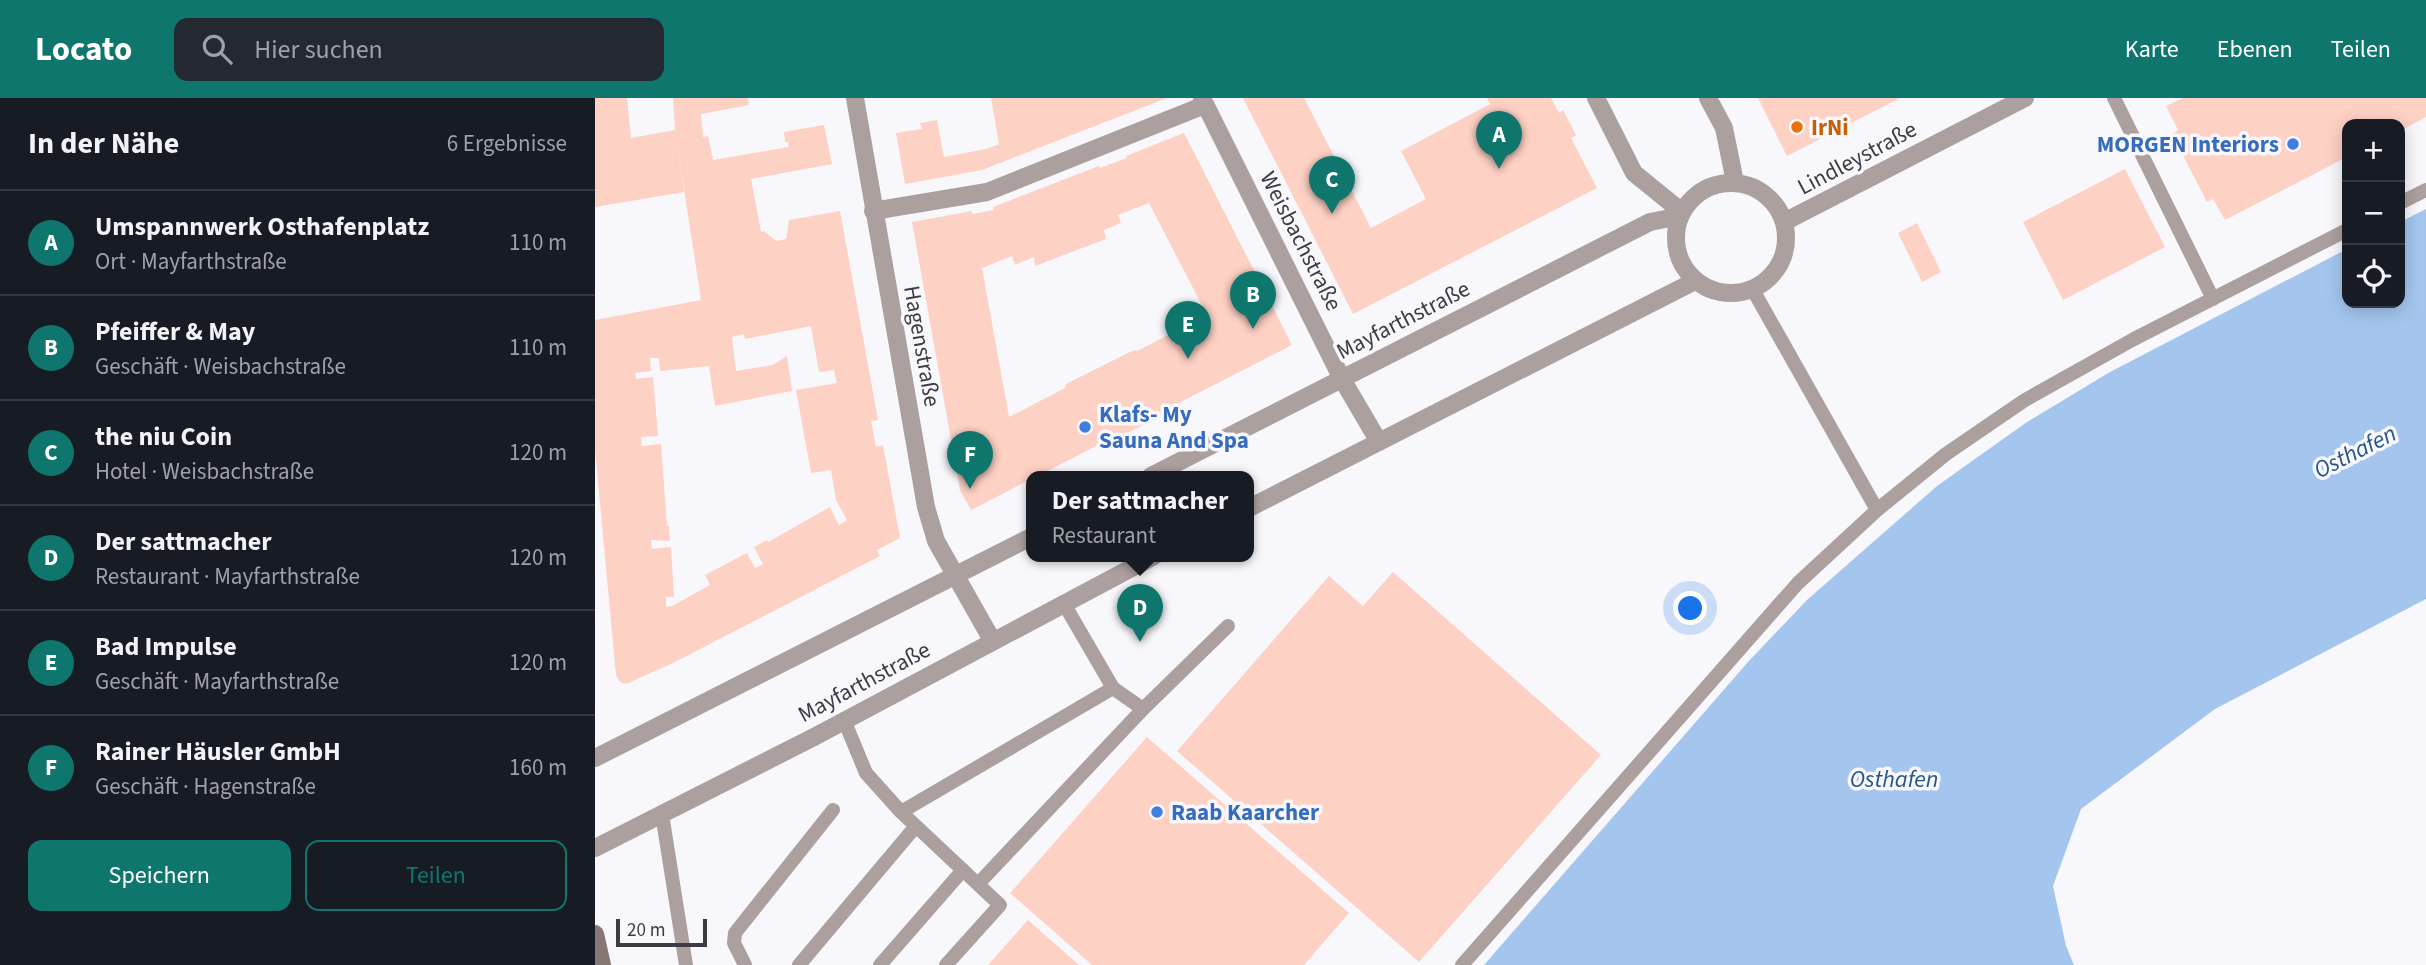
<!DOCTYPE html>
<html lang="de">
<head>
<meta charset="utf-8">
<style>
  body { margin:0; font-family:"Source Sans 3",sans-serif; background:#242831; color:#f1f3f6 }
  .controls { position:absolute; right:21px; top:21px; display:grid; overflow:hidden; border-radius:14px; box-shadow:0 4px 18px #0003 }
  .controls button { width:63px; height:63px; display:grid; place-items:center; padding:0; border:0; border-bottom:2px solid #363941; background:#171b24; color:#f1f3f6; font:35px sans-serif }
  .scale { position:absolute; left:21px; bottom:18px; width:91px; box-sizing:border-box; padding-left:7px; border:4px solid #3c3a43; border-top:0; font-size:19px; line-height:24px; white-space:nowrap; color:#3c3a43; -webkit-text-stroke:5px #f8f7fb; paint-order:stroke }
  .you { position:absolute; left:1096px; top:511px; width:24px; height:24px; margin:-18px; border:5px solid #fff; border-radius:50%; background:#1a73e8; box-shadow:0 0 0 10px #1a73e833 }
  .badge { display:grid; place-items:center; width:46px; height:46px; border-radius:50%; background:#0f766e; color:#fff; font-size:23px; font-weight:700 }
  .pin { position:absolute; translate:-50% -58px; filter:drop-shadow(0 2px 4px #0008) }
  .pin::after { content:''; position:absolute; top:37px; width:24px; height:21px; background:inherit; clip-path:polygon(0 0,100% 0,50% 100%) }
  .popup { position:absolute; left:431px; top:373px; width:228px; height:91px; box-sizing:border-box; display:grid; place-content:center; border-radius:14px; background:#171b24; filter:drop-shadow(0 2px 5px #0005); font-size:23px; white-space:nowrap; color:#9ea1a6 }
  .popup b { font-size:26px; color:#f1f3f6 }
  .popup::after { content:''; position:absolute; left:50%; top:100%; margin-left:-14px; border:14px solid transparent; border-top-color:#171b24 }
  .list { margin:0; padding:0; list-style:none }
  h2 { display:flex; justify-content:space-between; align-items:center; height:91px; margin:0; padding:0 28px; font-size:30px }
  h2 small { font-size:23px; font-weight:400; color:#9ea1a6 }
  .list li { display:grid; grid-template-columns:46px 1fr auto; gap:21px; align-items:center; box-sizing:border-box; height:105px; padding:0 28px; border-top:2px solid #363941 }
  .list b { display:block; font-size:26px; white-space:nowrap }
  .list p { margin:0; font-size:23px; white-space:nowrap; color:#9ea1a6 }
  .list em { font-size:23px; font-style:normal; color:#9ea1a6 }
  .actions { display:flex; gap:14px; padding:21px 28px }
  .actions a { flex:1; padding:16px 0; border:2px solid #0f766e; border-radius:14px; text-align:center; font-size:24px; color:#0f766e }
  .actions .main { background:#0f766e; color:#fff }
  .icon { flex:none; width:38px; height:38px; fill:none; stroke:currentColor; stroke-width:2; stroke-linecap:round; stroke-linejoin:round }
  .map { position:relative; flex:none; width:1831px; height:867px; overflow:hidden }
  header { display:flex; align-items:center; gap:42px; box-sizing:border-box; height:98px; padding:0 35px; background:#0f766e; color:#fff }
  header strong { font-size:33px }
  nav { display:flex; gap:38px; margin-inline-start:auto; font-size:24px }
  .search { width:490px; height:63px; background:#242831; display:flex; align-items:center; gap:18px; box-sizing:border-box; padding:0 24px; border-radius:14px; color:#9ea1a6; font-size:26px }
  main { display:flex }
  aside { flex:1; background:#171b24 }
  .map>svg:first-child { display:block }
  .water { fill:#a4c6ee }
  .building { fill:#fed1c5; fill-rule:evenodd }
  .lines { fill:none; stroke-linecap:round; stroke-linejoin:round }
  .lane { stroke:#aca09e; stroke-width:14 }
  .street { stroke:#aca09e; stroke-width:18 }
  .secondary { stroke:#877673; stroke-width:18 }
  .food-dot { fill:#e8710a; stroke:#f8f7fb; stroke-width:2.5 }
  .shop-dot { fill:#3f7fe0; stroke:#f8f7fb; stroke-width:2.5 }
  .labels { text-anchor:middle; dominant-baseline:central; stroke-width:7; stroke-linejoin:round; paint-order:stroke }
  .food-label { font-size:23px; font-weight:bold; fill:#c56008; stroke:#f8f7fb; text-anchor:start }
  .shop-label { font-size:23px; font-weight:bold; fill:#366cbe; stroke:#f8f7fb; text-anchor:start }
  .street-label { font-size:23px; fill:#3c3a43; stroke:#f8f7fb }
  .water-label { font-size:24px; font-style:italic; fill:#265688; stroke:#f8f7fb }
</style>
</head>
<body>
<header>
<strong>Locato</strong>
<div class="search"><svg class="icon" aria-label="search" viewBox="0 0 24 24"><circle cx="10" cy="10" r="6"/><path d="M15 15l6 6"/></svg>Hier suchen</div>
<nav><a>Karte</a><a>Ebenen</a><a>Teilen</a></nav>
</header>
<main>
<aside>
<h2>In der Nähe<small>6 Ergebnisse</small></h2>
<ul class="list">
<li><span class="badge">A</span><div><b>Umspannwerk Osthafenplatz</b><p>Ort · Mayfarthstraße</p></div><em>110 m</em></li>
<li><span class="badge">B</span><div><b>Pfeiffer &amp; May</b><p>Geschäft · Weisbachstraße</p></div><em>110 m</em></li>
<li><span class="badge">C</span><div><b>the niu Coin</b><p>Hotel · Weisbachstraße</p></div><em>120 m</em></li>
<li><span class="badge">D</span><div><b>Der sattmacher</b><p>Restaurant · Mayfarthstraße</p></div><em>120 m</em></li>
<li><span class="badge">E</span><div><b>Bad Impulse</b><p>Geschäft · Mayfarthstraße</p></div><em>120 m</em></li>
<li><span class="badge">F</span><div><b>Rainer Häusler GmbH</b><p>Geschäft · Hagenstraße</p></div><em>160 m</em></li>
</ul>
<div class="actions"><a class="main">Speichern</a><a>Teilen</a></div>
</aside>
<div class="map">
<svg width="1831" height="867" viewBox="0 0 1831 867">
  <rect width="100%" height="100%" fill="#f8f7fb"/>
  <path class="water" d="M1831,111V501L1620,611L1486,711L1458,788L1471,848L1479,867H889L1153,564L1212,502L1342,388L1432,324L1515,274L1752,151V205H1805V124Z"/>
  <path class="building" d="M0,0H32L36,40L80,32L89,94L0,109Z
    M78,0H153L154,7L106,16L108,39L113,38L118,62L194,49L193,44H190L189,34L229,27L237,66L156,81L166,134L169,133L181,143L191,141L194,122L245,113L283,322L276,323L281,349L288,347L305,440L282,452L285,458L78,565L31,586L25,584L21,577L0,352V222L106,202L80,32ZM216,228L224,274L239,272L242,285L201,292L216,375L236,372L241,402L252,422L244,427L235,409L173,444L172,442L159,449L168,466L160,470L152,455L110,477L115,487L77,508L71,509V499H79L76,449L57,451L56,442L75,443L74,428H72L66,346L47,348L46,339L63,338L58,279L41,281L40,275L56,273L55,260H64L65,273L114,268L120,308L197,293L192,258L178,267L141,273L137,239L149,236L150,241Z
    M396,0H572L387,72L310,86L301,35L327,31L325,25L342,22L349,59L391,51L404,46Z
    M648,0H709L776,130L831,101L806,53L895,6L892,0H956L964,15L968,12L981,37L976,40L1002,90L758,216Z
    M1163,0H1305L1192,58Z
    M1588,0H1831V19L1805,33V26H1752V59L1630,122L1618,101L1612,104L1577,36L1583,32L1571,8Z
    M589,35L697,247L572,311L571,315L504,350L501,348L443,378H436V381L376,412L365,392L317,124L377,113V116L399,112L398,109L504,68L505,70L532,60L531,58ZM554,105L612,217L542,253L539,252L471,286L470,290L414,319L387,170L417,158L420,167L439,159L440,168L511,141L509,132L526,125L523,117Z
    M1530,71L1570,149L1468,202L1428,124Z
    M1322,125L1346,174L1327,184L1303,135Z
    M798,474L1006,657L824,864L582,653L734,478L768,508Z
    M552,639L754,815L709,867H497L415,795Z
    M433,822L484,867H393Z"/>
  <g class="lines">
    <path class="lane" d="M1519,0L1618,201
      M1805,105L1831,92
      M1158,192L1282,412
      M518,590L548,611L633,528
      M249,622L271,675L306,714
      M67,716L91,867
      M383,786L548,611
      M150,867L139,845L140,835L238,712
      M204,867L321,728
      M285,867L368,772
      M351,867L405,807L306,714L518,590L468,504
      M867,867L1203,485L1282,412L1351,356L1430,302L1539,241L1752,132"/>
    <path class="street" d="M260,0L331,409L341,443L397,542
      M607,0L747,281L784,344
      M1001,0L1039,75L1087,114
      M1113,0L1129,30L1140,84
      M1081 140a55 55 0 1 1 110 0a55 55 0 1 1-110 0Z
      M278,113L392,94L610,7
      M1191,123L1430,0
      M556,378L1055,124L1085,118
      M654,410L1100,183
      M0,660L436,439
      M0,750L219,639L559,458"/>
    <path class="secondary" d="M0,836L7,867"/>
  </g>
  <circle class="food-dot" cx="1202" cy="29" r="7"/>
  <g class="shop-dot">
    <circle cx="1698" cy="46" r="7"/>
    <circle cx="490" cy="329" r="7"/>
    <circle cx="562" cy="714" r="7"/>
  </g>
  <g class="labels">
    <g class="food-label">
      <text x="1216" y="29">IrNi</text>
    </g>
    <g class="shop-label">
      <text x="1684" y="46" text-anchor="end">MORGEN Interiors</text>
      <text x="504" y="316">Klafs- My<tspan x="504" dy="26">Sauna And Spa</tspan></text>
      <text x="576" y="714">Raab Kaarcher</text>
    </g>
    <g class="street-label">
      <text transform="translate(1262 60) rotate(-28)">Lindleystraße</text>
      <text transform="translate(706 143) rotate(63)">Weisbachstraße</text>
      <text transform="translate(808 222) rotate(-27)">Mayfarthstraße</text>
      <text transform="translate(327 248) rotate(80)">Hagenstraße</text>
      <text transform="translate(269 584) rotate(-28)">Mayfarthstraße</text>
    </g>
    <g class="water-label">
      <text transform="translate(1760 354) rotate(-27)">Osthafen</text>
      <text x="1299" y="681">Osthafen</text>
    </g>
  </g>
</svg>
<div class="controls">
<button>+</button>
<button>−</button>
<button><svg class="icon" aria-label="locate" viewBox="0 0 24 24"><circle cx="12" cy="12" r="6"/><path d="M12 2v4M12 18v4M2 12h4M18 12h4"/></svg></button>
</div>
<div class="scale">20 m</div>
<div class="you"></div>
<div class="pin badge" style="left:904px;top:71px">A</div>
<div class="pin badge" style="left:658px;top:231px">B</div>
<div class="pin badge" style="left:737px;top:116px">C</div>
<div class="pin badge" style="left:545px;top:544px">D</div>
<div class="popup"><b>Der sattmacher</b>Restaurant</div>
<div class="pin badge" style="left:593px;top:261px">E</div>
<div class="pin badge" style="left:375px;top:391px">F</div>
</div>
</main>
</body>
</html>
